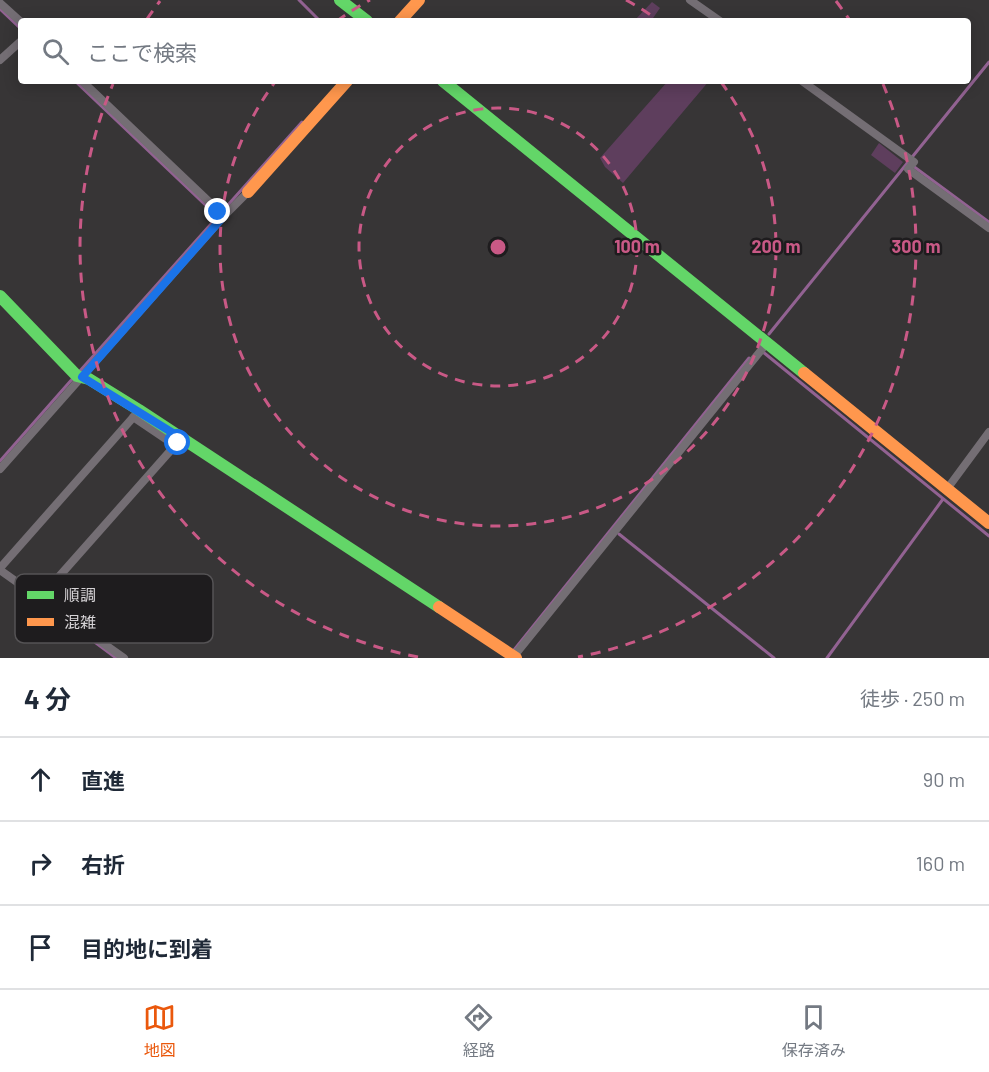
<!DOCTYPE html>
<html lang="ja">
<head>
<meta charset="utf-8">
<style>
  body { margin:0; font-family:Barlow,"Noto Sans JP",sans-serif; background:#f6f6f7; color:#1f2937 }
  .stop { position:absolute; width:18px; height:18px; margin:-14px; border:4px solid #1a73e8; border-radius:50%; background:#fff }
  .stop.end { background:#1a73e8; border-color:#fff; box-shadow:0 2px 6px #0008 }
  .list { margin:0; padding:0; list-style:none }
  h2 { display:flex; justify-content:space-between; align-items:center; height:78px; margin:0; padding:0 24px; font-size:26px }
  h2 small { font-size:20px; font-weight:400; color:#747a83 }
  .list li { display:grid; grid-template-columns:39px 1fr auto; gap:18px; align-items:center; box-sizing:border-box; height:84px; padding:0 24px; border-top:2px solid #e0e1e3 }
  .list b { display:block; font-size:22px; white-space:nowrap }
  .list em { font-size:20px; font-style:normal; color:#747a83 }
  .icon { flex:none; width:33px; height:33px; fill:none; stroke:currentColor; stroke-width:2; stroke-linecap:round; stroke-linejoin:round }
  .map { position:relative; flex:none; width:989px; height:658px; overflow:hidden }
  .search { position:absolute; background:#fff; box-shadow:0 3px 15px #0003; left:18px; right:18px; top:18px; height:66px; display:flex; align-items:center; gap:15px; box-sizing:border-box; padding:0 21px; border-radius:6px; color:#747a83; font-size:22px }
  .sheet { height:330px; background:#fff }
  nav { display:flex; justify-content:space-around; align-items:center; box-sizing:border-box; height:84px; border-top:2px solid #e0e1e3; background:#fff; font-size:16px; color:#747a83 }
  nav a { display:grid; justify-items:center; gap:3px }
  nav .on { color:#ea580c }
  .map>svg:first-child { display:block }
  .green { fill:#5e3e5d }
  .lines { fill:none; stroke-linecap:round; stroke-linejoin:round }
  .stream { stroke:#926292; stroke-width:3 }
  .street { stroke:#746e74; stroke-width:8 }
  .fast { stroke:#63d668; stroke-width:12 }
  .slow { stroke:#ff974d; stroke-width:12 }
  .route { stroke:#1a73e8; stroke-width:8 }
  .ring { fill:none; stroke:#c95986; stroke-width:3; stroke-dasharray:10 8 }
  .key { fill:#1e1c1e; stroke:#555355; stroke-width:1.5 }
  .key-label { font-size:16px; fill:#d6d3d6 }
  .centre { fill:#c95986; stroke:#1e1c1e; stroke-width:3 }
  .ring-label { font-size:18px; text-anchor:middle; font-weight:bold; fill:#c95986; stroke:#1e1c1e; stroke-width:5; stroke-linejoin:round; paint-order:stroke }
</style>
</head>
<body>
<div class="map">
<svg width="989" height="658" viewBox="0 0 989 658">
  <rect width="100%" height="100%" fill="#373536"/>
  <path class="green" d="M652,2L660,8L651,21H634Z
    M668,81H709L623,183L605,167L600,158Z
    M879,143L903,162L895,173L871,155Z"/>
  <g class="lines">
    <path class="stream" d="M299,0L320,21
      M0,9L21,29
      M75,81L217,216
      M913,166L989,222
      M769,334L989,62
      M763,352L989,536
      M79,372L302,122
      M0,461L74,377
      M619,534L774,658
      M84,634L116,658
      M514,650L749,358
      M827,658L943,499"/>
    <path class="street" d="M690,0L720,21
      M0,3L21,22
      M0,60L21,41
      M82,81L224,216L248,192
      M802,81L914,162L908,169L989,228
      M133,417L176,446
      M0,469L224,216
      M947,489L989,432
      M0,568L137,413
      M0,570L124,658
      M40,598L179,441
      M514,656L767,343"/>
    <path class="fast" d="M340,0L367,21
      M443,81L804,373
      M0,296L77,376L89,379L139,410L439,607"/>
    <path class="slow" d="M400,21L419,0
      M248,192L347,81
      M804,373L989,523
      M439,607L516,658"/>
  </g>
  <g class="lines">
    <path class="route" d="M178,443L181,438L82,377L224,216L218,212"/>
  </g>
  <g class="ring">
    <circle cx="498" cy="247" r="139"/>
    <path d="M337 21A278 278 0 0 1 370 0M626 0A278 278 0 0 1 659 21M721 82A278 278 0 1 1 275 82"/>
    <path d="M418 657A418 418 0 0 1 113 84M147 19A418 418 0 0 1 160 1M836 1A418 418 0 0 1 849 19M883 84A418 418 0 0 1 578 657"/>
  </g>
  <rect x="15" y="574" width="198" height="69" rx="9" class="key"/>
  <rect x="27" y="591" width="27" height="8" fill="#63d668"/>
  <rect x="27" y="618" width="27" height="8" fill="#ff974d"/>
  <g class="key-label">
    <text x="64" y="601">順調</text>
    <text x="64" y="628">混雑</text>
  </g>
  <circle cx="498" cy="247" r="9" class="centre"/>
  <g class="ring-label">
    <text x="637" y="253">100 m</text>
    <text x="776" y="253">200 m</text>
    <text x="916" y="253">300 m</text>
  </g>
</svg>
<div class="stop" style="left:178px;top:443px"></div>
<div class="stop end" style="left:218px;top:212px"></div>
<div class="search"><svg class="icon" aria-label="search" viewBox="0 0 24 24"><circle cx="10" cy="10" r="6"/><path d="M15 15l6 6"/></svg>ここで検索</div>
</div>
<section class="sheet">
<h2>4 分<small>徒歩 · 250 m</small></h2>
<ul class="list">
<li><svg class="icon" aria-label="ahead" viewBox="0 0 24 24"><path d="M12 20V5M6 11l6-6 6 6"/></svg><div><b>直進</b></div><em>90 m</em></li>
<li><svg class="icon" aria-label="right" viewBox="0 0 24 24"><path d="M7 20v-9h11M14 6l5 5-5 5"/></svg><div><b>右折</b></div><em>160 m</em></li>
<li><svg class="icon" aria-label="arrive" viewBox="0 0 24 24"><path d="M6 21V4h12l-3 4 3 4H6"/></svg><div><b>目的地に到着</b></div></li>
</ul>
</section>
<nav>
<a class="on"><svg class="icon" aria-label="map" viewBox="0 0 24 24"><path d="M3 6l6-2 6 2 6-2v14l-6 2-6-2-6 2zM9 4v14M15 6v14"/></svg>地図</a>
<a><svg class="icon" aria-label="directions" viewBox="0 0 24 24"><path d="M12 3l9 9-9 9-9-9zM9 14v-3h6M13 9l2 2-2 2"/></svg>経路</a>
<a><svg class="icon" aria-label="saved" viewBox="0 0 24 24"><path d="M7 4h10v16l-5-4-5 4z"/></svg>保存済み</a>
</nav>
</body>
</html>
